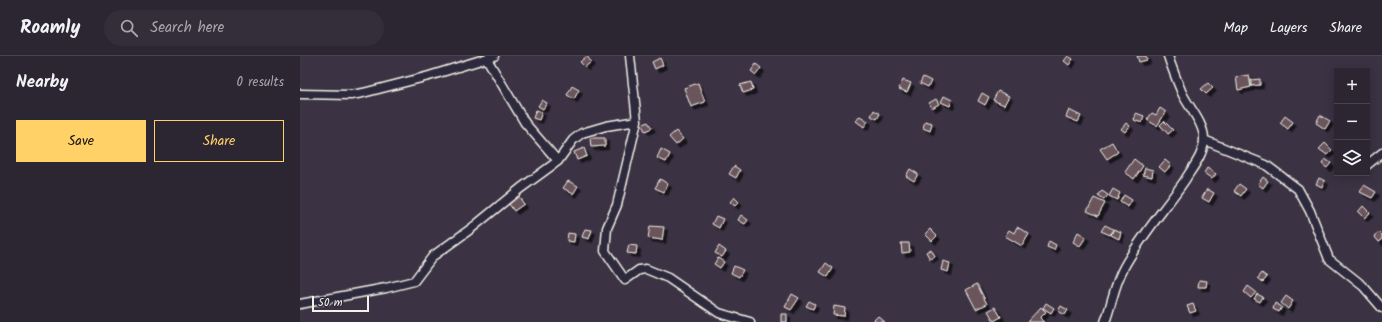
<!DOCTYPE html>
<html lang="en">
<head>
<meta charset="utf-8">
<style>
  body { margin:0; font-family:Kalam,sans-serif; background:#342e3a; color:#f1f3f6 }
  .controls { position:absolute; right:12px; top:12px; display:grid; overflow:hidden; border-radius:0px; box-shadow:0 2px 10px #0003 }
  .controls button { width:36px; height:36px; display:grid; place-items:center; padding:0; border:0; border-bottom:1px solid #48434d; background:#2c2632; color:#f1f3f6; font:20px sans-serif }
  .scale { position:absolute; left:12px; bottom:10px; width:57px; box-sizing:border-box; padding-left:4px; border:2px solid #f4f1e8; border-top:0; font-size:11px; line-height:14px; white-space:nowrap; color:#f4f1e8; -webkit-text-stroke:3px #2f2a3d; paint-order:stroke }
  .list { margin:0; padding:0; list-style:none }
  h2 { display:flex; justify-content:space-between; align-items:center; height:52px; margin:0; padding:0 16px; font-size:17px }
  h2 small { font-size:13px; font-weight:400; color:#a6a5ac }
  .actions { display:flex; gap:8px; padding:12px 16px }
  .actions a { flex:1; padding:9px 0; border:1px solid #ffd166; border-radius:0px; text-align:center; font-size:14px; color:#ffd166 }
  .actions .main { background:#ffd166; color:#111 }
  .icon { flex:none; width:22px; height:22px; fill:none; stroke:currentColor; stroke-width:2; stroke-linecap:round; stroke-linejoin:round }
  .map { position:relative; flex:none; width:1082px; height:266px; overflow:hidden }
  header { display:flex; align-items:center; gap:24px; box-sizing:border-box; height:56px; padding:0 20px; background:#2c2632; border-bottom:1px solid #48434d }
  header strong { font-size:19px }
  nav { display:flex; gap:22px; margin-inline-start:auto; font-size:14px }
  .search { width:280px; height:36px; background:#342e3a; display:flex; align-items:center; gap:10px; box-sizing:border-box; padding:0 14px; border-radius:22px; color:#a6a5ac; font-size:15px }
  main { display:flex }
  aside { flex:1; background:#2c2632 }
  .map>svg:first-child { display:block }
  .building { fill:#6b545c; stroke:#f4f1e8; filter:url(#shadow) }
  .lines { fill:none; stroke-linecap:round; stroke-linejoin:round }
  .street-casing { stroke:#f4f1e8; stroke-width:11 }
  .street { stroke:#2f2a3d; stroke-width:8 }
</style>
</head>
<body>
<header>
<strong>Roamly</strong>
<div class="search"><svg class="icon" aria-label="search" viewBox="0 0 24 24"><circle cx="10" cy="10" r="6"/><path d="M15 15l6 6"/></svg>Search here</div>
<nav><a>Map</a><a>Layers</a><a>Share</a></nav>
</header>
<main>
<aside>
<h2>Nearby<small>0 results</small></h2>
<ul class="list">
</ul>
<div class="actions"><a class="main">Save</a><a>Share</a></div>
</aside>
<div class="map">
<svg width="1082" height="266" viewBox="0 0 1082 266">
  <defs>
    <filter id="shadow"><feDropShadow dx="3.5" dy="3.5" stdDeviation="0" flood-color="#0009"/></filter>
  </defs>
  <rect width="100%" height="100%" fill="#3b3243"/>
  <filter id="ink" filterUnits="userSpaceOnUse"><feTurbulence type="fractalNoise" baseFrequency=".025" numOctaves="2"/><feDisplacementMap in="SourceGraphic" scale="8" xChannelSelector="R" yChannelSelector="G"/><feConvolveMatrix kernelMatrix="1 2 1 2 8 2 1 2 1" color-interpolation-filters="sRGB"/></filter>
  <g filter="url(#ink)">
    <path class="building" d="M287,0L291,6L285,11L280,6Z
      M768,0L773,3L769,9L764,5Z
      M837,0H846L847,4L839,6Z
      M360,2L363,9L355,13L352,6Z
      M456,8L461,12L456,19L451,15Z
      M949,19L951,31L938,34L936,21Z
      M623,21L631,25L628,31L620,27Z
      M960,23V29L951,30V24Z
      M603,24L611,27L607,36L599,33Z
      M451,26L453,34L443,37L440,29Z
      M398,27L405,46L391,51L384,32Z
      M908,27L913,32L906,38L901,33Z
      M272,30L279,34L274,43L267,39Z
      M698,35L709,40L704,49L693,44Z
      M682,37L689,41L685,49L678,45Z
      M644,40L652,44L650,50L641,46Z
      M636,43L639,48L632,52L629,47Z
      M242,44L247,47L243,53L238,50Z
      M860,52L866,56L857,70L847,64L852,57L856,59Z
      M236,54L242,56L239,64L233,62Z
      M574,54L580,58L577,63L571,60Z
      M769,54L781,60L778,66L766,61Z
      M836,57L844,60L842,67L834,64Z
      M1020,59L1030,65L1025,73L1016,67Z
      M560,60L568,65L564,71L556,65Z
      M985,60L993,66L988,73L980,67Z
      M625,65L632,67L630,75L623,72Z
      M864,65L873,74L868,78L860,69Z
      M348,66L352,72L345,75L342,69Z
      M826,67L830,70L825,76L821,73Z
      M376,75L383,83L376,89L369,81Z
      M290,82H305V90L291,91Z
      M812,86L818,96L807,103L800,93Z
      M1025,87L1032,94L1027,99L1019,93Z
      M284,92L287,100L277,104L274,96Z
      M361,93L370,98L366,106L357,102Z
      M834,103L843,110L834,123L825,116Z
      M1025,103L1031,107L1027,112L1022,108Z
      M865,104L871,109L865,116L859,111Z
      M434,110L440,114L436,122L429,118Z
      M845,112L853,114L852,121L843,119Z
      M907,112L916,118L912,123L904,117Z
      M610,113L618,118L614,125L606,120Z
      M963,121L968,125L963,132L958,128Z
      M1019,122L1025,125L1022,131L1016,128Z
      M360,123L368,128L364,136L355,132Z
      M268,125L278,130L273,138L263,132Z
      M939,128L946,133L941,140L934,135Z
      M1064,129L1076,136L1072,142L1060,136Z
      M813,133L820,137L817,144L809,140Z
      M907,133L914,137L909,146L902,142Z
      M802,135L808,139L804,144L798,140Z
      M217,138L224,148L214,155L207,145Z
      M824,139L832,144L828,151L820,146Z
      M434,141L439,146L435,150L430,146Z
      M794,142L805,147L798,160L787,155Z
      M1063,150L1070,157L1064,162L1058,156Z
      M441,159L448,164L445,168L438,164Z
      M416,160L423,163L419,172L412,168Z
      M805,169L813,173L810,179L801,175Z
      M350,170L364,171L362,184L348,182Z
      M717,171L729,178L722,190L705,180L709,174L714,177Z
      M285,173L292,174L289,183L282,181Z
      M630,173L637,180L632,185L625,178Z
      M814,173L821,176L819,183L811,179Z
      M778,176L786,181L780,190L773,186Z
      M1079,176L1082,179V184L1079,186L1074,180Z
      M268,177L275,178L274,186L267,185Z
      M749,185L756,189L754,194L747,191Z
      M601,187H609L610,196L602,197Z
      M329,189L337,190L336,198L327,197Z
      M419,190L426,195L422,201L415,197Z
      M631,193L635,200L630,203L626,196Z
      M418,202L424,206L420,212L414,208Z
      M643,205L650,207L648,216L641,214Z
      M526,207L533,212L528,221L520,216Z
      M434,210L443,214L439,221L431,217Z
      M962,217L967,221L963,226L958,222Z
      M899,224L907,225L906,231H898Z
      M677,228L687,248L676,253L666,234Z
      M948,230L956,236L951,242L944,236Z
      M492,238L499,242L491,254L485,251Z
      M957,238L963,241L960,246L954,243Z
      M986,240L993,245L988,253L981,247Z
      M509,245L515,248L513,253L506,250Z
      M746,247L754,252L751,257L743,252Z
      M975,247L982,251L979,256L973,253Z
      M893,248L896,255L890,257L887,250Z
      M534,250L545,252L544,260L533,259Z
      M761,250L768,254L765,259L758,255Z
      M695,251L701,261L694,265L688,255Z
      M741,251L746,256L740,262L744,266H727Z
      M481,258H487V266H481Z
      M578,260L585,266H572Z"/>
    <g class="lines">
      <defs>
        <path id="street" d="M330,0L337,65L317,149L307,172L305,195L325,224L339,214L346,213L368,222L419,257L450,266
          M187,3L225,67L258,105
          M0,38L51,39L63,37L129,20L194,0
          M904,84L966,109L998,133L1010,155L1029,203L1063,230L1082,252
          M1067,109L1082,97
          M0,248L86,232L114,225L133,200L172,172L221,132L258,105L273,84L282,77L306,70L337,65
          M805,266C812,248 814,229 824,211C841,180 865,153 885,124C892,112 904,99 904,83C904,67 889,52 882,37C877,25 872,12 868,0"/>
      </defs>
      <use href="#street" class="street-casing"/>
      <use href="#street" class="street"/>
    </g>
  </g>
</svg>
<div class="controls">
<button>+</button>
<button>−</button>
<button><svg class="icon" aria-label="layers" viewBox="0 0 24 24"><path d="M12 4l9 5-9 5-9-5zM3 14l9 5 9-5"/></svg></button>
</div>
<div class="scale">50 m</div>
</div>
</main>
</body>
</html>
